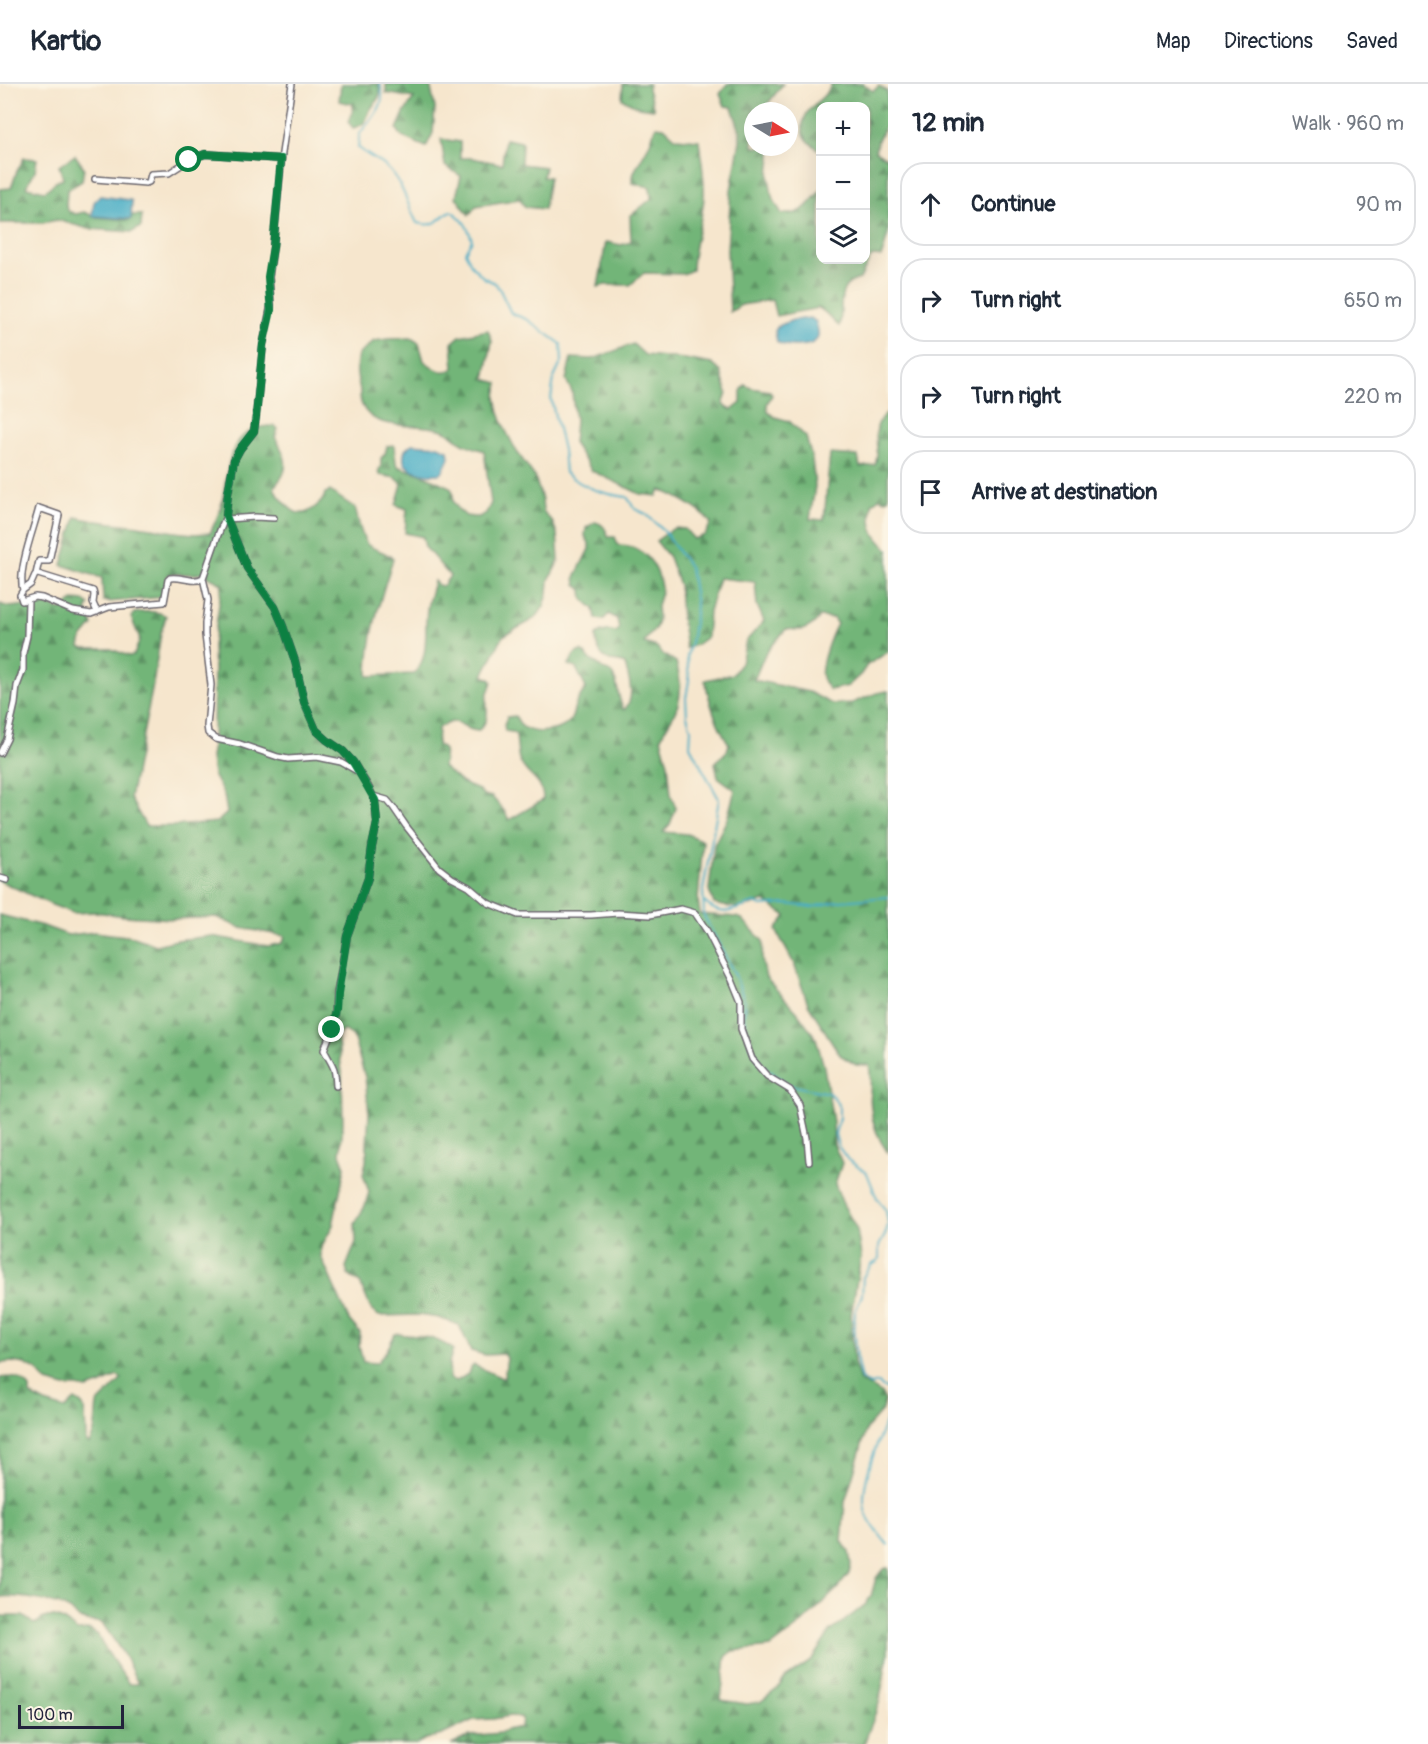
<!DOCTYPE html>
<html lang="en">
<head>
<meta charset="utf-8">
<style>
  body { margin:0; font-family:Pangolin,sans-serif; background:#f2f2f3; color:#1f2937 }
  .controls { position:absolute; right:18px; top:18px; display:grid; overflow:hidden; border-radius:12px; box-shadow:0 6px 24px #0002 }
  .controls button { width:54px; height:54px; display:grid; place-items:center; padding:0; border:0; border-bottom:2px solid #e0e1e3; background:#fff; color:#1f2937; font:30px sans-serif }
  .compass { position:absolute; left:744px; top:18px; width:54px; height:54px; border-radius:50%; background:#fff; box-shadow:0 6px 24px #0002; rotate:100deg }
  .scale { position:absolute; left:18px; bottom:15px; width:106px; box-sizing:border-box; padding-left:6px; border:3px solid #22223b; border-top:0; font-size:16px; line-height:21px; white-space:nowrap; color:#22223b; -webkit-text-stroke:4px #fcf5e5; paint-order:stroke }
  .stop { position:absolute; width:18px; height:18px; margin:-14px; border:4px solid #0b8043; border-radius:50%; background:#fff }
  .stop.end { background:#0b8043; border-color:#fff; box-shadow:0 2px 6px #0008 }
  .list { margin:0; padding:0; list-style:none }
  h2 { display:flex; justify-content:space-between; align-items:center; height:78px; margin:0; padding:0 24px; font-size:26px }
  h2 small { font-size:20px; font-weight:400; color:#747a83 }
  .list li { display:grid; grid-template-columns:39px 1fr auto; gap:18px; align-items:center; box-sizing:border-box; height:84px; margin:0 12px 12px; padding:0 12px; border:2px solid #e0e1e3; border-radius:24px }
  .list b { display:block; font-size:22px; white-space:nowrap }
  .list em { font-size:20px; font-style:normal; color:#747a83 }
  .icon { flex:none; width:33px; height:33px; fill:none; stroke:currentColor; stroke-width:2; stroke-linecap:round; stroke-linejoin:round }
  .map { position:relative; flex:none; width:888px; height:1660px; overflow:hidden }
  header { display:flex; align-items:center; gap:36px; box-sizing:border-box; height:84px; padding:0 30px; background:#fff; border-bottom:2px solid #e0e1e3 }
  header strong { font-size:28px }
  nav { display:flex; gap:33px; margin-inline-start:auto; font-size:21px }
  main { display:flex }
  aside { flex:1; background:#fff }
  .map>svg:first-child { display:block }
  .forest { fill:url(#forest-firs); stroke:#4a6c5a; stroke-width:1.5; fill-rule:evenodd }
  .water { fill:#47adc6; stroke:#346880; stroke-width:1.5 }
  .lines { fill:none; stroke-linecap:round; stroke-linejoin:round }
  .stream { stroke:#47adc6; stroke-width:2 }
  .minor-casing { stroke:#6c676e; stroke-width:8 }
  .minor { stroke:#fff; stroke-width:5 }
  .route { stroke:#0b8043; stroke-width:8 }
</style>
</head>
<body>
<header>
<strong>Kartio</strong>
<nav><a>Map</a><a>Directions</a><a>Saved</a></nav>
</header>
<main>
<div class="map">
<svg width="888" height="1660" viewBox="0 0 888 1660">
  <defs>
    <pattern id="forest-firs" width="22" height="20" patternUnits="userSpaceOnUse" patternTransform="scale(1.5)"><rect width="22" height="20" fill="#72b578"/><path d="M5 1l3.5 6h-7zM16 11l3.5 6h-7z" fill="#5d9364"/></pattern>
  </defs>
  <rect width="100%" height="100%" fill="#fcf5e5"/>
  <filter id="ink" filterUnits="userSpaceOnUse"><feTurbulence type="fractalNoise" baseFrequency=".0167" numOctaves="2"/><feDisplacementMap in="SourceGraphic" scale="12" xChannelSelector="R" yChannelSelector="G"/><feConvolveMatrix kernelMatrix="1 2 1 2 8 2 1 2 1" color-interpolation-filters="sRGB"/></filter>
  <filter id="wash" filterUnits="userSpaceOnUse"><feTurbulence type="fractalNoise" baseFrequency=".008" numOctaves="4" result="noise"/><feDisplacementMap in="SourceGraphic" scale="24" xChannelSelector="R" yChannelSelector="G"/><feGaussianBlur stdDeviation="1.35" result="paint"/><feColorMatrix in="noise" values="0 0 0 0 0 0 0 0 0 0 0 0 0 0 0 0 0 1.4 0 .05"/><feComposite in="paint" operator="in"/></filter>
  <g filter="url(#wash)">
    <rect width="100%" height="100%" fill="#f6e6cd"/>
    <path class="forest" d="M341,0H378C383,10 378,15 372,23C364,34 370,40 353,44L348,38L353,28V20L339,17Z
      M386,0H430L435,24L433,49L426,63L402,53L397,45L404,29L414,14L386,9Z
      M623,0H649L648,5L654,25L639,23L622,15Z
      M727,0H783L762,27H753V63H772L769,91L772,113L782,130C804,131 807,121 820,107V176H866V22H820V67C816,63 809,59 806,54C798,42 806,27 816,19C822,13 829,9 831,0H863L873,7L879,2L887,7L888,37L878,56L875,67L888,75V149L882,173L874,172L871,173L860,195C833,201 845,224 839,242C831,236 828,229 819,224L776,232L772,216L741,221L730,228L727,166L731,106L740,57V47L732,23L725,22L720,10Z
      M656,42L664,43L676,54L699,56C701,74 705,94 704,112C703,137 692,161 692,186L683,190L644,189L630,201H605L598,203L606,158L621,161L631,158L630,132L651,115L650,103L632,99L634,88L649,61Z
      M441,55L460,58V74H472L502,80L505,55L522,58L521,80L545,83L543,93H549L544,125L525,123L520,115L476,122L469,131L456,113L461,92L445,82Z
      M75,71L84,84L82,97L67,106L66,122L68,127L76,130L84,128L96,133L128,136L131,135L132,131H142L141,143L132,148L89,145L57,136L42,139H0V105L11,104L17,87L24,74L37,75L35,87L26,103L45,107L57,97L63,94L59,82Z
      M488,246L492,257L485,295L498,299L496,313L499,329L506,347L517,368L535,393L542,416L543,427L553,439L557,450L559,476L549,496L548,509L544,522L538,531L529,538L503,552L485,587L483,592L489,594L492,597C491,603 488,607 487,612C485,626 492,634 478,647C465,647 462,637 453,638C449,638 442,642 438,644L437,661C448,665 444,673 443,683L462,699L479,706L483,711L492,713L505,728L509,736L543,716C543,694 525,693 519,675C517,668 517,659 516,651L512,648L505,647L504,640L507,633L515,632C519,636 519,641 523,643C534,651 560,648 569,638C573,634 573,630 574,625C576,617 581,611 586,604L576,584L568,581C574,575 570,571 581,567C586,570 586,572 589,575C594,579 598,578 601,584C604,586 608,586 610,588C619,595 617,616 624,626C636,614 629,595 625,580C619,577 616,578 610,577C600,573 595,561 596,551C603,546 607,546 616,548L619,545L617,535L609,530L603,536L596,535L594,525L583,515L582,506L576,500L575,493L589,465V459L585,452L586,444L595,438C603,440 606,444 608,453H615L618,461C642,460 658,480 661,503C662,510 658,516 657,522C657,528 659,533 657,540C655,549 647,551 644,559L657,563L661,569L676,578C681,597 683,614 673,632C669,639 664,645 661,654L668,680L671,711L676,724L670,740L663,748L687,750L703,757L698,816L700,830L736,833L742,835L763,857L762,876L766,894L798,929L816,954L824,983L833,1038L834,1061L842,1079L835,1100L842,1118L857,1146L861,1172L851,1231L854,1279L860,1297L881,1309L885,1316L881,1328L867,1344L845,1418L842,1457L849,1468L851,1481L849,1490L837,1505L799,1542L771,1563L733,1567L726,1573L721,1616L747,1620L760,1618L777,1605L785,1594L811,1577L829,1549L866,1520L871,1512L876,1494L883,1485L888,1484V1570L879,1619L864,1660H451L470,1652L500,1649L506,1646L521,1643L522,1634L520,1633L510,1632L493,1635L473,1636L442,1651L425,1655L417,1660H0V1532H23L34,1540C37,1539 39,1537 42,1535C56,1527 67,1539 77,1547L90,1546L98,1551L102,1560L129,1600H138L124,1571L103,1540C96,1536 88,1539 80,1535C76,1533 74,1529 70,1526C54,1517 18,1511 0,1513V1294C13,1292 22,1294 30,1304V1311L45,1319L65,1325L75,1316C78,1318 80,1318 83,1322C85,1325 86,1351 86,1357L89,1359C97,1347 95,1333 97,1320L122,1295L117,1292L102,1300L87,1305L77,1303H65L47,1298L36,1286L25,1280L13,1278L0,1279V831L43,842L68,851L95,848L134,853L156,861L177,856L211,852L268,862L283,859L285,852L241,844L216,833L173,835L124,832L96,828L73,829L52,821L0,797V520C13,526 25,520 38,519C45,519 55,524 61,526L73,516L85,517L89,521L86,526L93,541L82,554L80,563L84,565H111L129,572L134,571L140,555L131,533L134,529C145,527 156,526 166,532L161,549L152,606L130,714L146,742H174L217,738L227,729L224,711L213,691L211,673L213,657L214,586L213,562L222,500L201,489C190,493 178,486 167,492L163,513L108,518L103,517L102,494L62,481L76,433C99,439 122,439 145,443C167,446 189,452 210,449C215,439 220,429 222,418C229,383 227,341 275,342L278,345L275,353C281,364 290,378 283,391C281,395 277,399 274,403C276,410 281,414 285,419C294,430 302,433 314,424C320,419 324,416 325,409L330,407L355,424C358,433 361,455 368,461C376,467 386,467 393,475C381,513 368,552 368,592L414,590C430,573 424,548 427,526C428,516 432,507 434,497L438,501L443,502L450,492L425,463L423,453L405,449L407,425L396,421L402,400L396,394L380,391L378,388L381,382V374L385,370L387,362L394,361L396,379L399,383L424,391L450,403L453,408V417L458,425L466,432L474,433H479L486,429L491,419L484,367C479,365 467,362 463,359C456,355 451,349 443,346C420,337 374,350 362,321C360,317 360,312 360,307C357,294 355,284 358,271L374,257L388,255L411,254L419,259L424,277C434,284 442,292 454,284L452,259L460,252ZM344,946L353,952L365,993L369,1029L366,1078L363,1090L369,1108L364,1124L355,1139L356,1158L346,1183L348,1191L360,1199L372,1227L379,1232L420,1231L439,1234L459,1241L471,1267L485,1271L504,1270L507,1274C505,1282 506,1289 504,1295L474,1281L470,1284L468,1290L457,1297L450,1295L449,1279L453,1265C432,1251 419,1252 395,1250L387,1266L377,1279L363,1278L359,1262L360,1249L349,1236L321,1173V1164L333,1141L345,1083L340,1070L343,1040L342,988L337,952Z
      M633,260L645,271L685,275L712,280L721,288L727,309L723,321L732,326L741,319V307L745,301L751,304L770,307L772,311L767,320L768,328L775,333L789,337L806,353L812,375L815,402L810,435L824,436L830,370L858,372L860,383L875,381C882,363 867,342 888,328V414L885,416L879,414L872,420C869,441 871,450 888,465V568L867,581L861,590L848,602L830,606C827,602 823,599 822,593C819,582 831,551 837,540L833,534L820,533C808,547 802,547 786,545L765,570L754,596L809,608L832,620L852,619L877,609L888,607V1069C879,1056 872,1040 871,1024C869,1010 872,995 869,981H856L840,971L808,920L794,880L776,846L786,832L764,817C745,825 734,825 714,820L709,806L714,761L727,735L735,706L718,693L715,679L727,667L729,660C716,640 710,620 705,596L733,590L741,579L746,557L764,537L757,521L755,498L719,494L709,527L707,553L696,561L686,564L681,532L679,501L669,473L656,457L674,444L685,445L694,455L705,451L711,439C699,424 680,414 661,406L657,412L640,410L592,387L573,359L575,337L572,308L566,296L571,274L593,275Z"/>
    <path class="water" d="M100,112L130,116L132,117L131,135L92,132L94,118Z
      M811,234L816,238C817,242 819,248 818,253C814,265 785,263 777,258L775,247L778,242L793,236Z
      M412,360L438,362L448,366L449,374L442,389C433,392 411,389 405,380C402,375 404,371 405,366Z"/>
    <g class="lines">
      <path class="stream" d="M380,0C388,22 372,33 361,48C358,52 359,58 358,63C366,71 376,75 385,82C402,96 407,120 417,139C440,144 434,135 451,127C463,134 468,143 472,156L465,168L472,182L484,194L495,199L500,206L511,229L528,236L561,260L562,277L554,294L551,315L563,366L565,389C585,404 602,410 627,413L635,425L646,430L664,447L690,484L696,521L692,554L687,572L689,596L686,614L687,632L691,645L690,662L719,715L703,806L704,832L735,891L744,916V934L750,960L762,981L789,1001L829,1009L835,1015L839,1023V1034L835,1050L838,1062L848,1076L867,1089L877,1114L886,1127L888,1139
        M703,817C723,836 733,825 755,819L761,822L786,820L812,823L840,817L888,813
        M888,1141L885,1151L879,1162V1175L877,1178L871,1181L863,1193L862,1211L855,1228L854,1239L857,1278L861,1295L870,1301L879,1299L882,1303L888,1304
        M888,1331C879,1355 859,1402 865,1426C869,1439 880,1451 888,1461"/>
    </g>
  </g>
  <g filter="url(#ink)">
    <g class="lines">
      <defs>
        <path id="minor" d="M292,0L282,69L273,163L269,193L271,221L263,261L256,332L254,347L240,365L234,376L228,410L226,432L218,451L203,494L208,516L205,539V551L211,601L207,642L208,649L216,655L240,660L278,673L288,675L317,673L341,678L359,688L368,702L375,716L377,739L372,763L368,794L347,852L337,910L336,935L324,966C333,983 335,981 336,1002
          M95,95L146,99L149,98L151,90L169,89L189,76L205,70L281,75
          M226,432L247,484L275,523L283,542L295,577L304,618L316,646L327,656L343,667L353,678L359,688
          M227,435L255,433L274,434
          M23,506C17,487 34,444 39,424L59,431L49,477H39L36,490
          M97,528L93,519L94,511L93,507L38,490L35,491L31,500L23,506L20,511L22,517L35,513L42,514L73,527L91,530L109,523L164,518L168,496L170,494C182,492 193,500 203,494
          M0,669L7,655L15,620L17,602L23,586V569L27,552L28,516
          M373,712L387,716L393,723L406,742L439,784L452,794L469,803L488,819L518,831H591L618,829L650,831L681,825L695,829L707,847L732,896L741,918V945L752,975L767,992L790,1006L800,1021L807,1054L809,1077
          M0,794L7,796"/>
      </defs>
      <use href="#minor" class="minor-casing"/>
      <use href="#minor" class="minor"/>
    </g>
  </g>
  <g class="lines" filter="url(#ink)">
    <path class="route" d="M189,76L205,70L281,75L273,163L268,193L271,226L263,261L256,332L254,347L240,365L234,376L228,410L226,432L247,484L275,523L283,542L295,577L304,618L316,646L327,656L343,667L353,678L375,716L377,739L372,763L368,794L347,852L338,910L337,927L332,946"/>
  </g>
</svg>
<div class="controls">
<button>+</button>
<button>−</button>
<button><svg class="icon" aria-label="layers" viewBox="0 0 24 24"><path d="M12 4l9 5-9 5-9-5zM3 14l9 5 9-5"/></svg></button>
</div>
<svg class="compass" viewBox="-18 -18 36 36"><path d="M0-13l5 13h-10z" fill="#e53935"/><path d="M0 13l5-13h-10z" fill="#747a83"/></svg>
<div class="scale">100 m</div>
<div class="stop" style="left:189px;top:76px"></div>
<div class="stop end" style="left:332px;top:946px"></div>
</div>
<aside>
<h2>12 min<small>Walk · 960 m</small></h2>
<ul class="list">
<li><svg class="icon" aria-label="ahead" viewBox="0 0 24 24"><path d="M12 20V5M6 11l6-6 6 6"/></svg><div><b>Continue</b></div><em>90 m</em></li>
<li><svg class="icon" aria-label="right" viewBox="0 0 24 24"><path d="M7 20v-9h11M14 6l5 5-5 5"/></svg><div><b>Turn right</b></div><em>650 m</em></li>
<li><svg class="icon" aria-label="right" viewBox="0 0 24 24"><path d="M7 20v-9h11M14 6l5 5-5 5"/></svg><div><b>Turn right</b></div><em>220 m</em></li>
<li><svg class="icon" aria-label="arrive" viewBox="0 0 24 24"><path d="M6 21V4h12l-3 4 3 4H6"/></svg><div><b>Arrive at destination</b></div></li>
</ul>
</aside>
</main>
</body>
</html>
